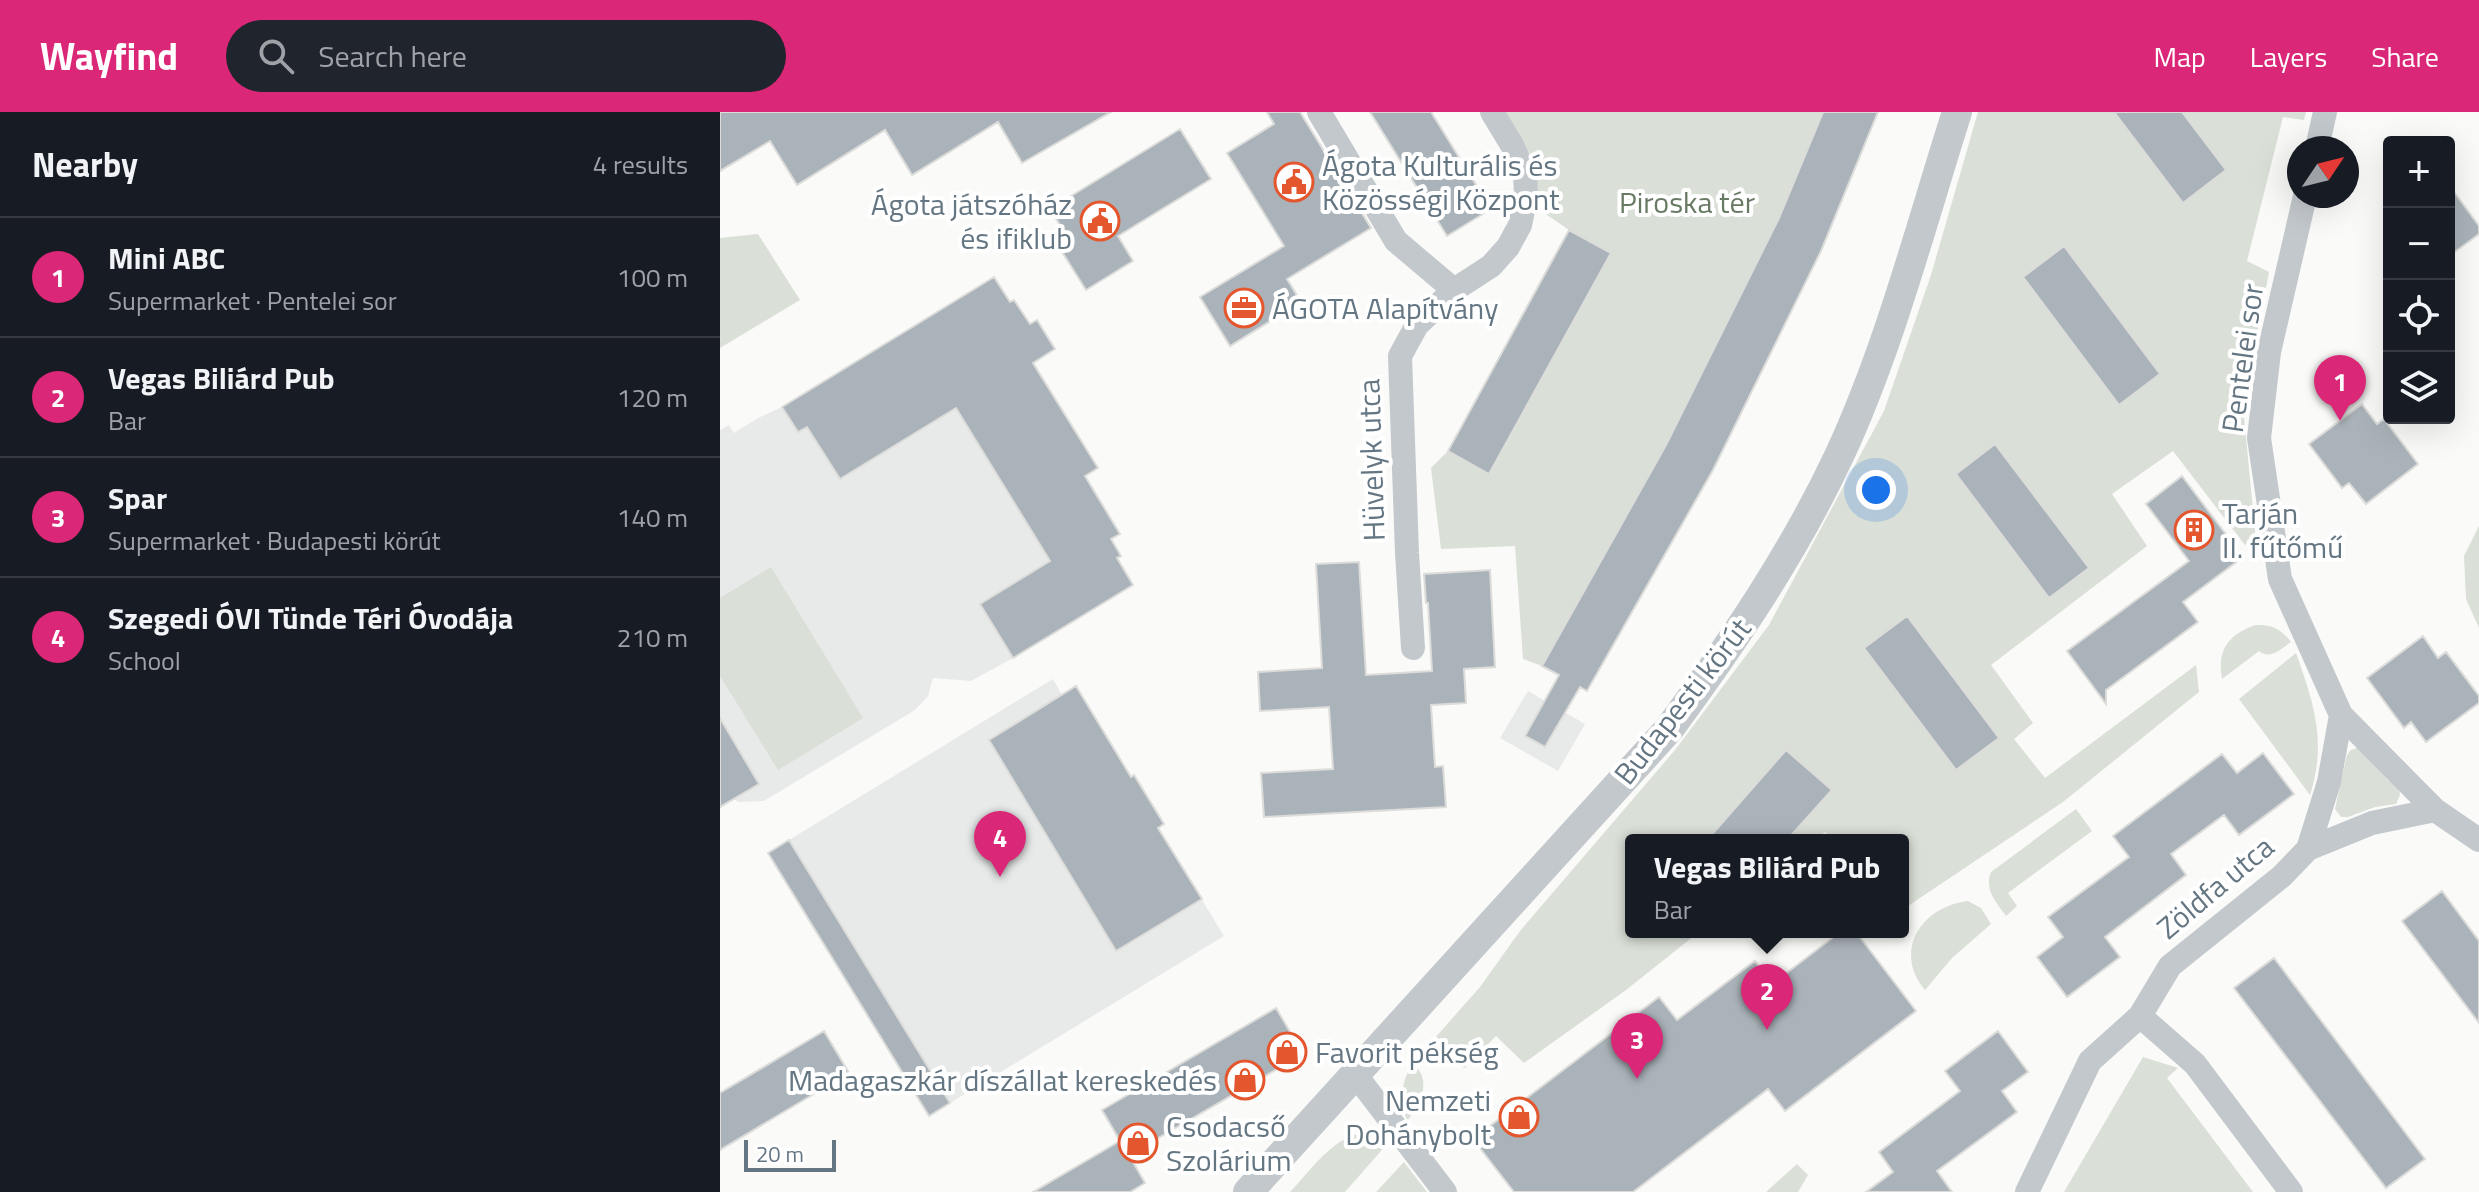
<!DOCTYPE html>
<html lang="en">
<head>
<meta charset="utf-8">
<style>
  body { margin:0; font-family:"Titillium Web",sans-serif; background:#20242c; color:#f1f3f6 }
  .controls { position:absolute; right:24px; top:24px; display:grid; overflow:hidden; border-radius:8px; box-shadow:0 8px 32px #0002 }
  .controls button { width:72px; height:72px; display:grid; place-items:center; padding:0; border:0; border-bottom:2px solid #363941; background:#171b24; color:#f1f3f6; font:40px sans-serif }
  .compass { position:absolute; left:1567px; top:24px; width:72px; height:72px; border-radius:50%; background:#171b24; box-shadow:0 8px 32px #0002; rotate:55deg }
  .scale { position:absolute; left:24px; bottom:20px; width:92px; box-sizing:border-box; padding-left:8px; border:4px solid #657683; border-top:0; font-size:22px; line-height:28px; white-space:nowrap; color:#657683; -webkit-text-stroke:6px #fff; paint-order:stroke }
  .you { position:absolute; left:1156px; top:378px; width:28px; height:28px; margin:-20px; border:6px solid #fff; border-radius:50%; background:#1a73e8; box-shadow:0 0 0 12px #1a73e833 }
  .badge { display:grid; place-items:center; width:52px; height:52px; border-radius:50%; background:#db2777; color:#fff; font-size:26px; font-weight:700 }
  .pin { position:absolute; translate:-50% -66px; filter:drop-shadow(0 2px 4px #0008) }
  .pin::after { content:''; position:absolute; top:42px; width:28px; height:24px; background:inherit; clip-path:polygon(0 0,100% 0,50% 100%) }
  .popup { position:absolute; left:905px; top:722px; width:284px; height:104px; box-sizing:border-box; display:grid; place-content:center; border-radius:8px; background:#171b24; filter:drop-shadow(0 2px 6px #0005); font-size:26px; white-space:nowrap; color:#9ea1a6 }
  .popup b { font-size:30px; color:#f1f3f6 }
  .popup::after { content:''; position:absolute; left:50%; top:100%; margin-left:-16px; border:16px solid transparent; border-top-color:#171b24 }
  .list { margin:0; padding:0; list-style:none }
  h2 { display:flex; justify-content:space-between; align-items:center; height:104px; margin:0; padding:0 32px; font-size:34px }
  h2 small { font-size:26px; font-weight:400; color:#9ea1a6 }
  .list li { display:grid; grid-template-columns:52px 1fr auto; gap:24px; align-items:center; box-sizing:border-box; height:120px; padding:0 32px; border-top:2px solid #363941 }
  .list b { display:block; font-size:30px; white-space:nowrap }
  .list p { margin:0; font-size:26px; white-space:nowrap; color:#9ea1a6 }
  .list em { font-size:26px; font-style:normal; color:#9ea1a6 }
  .icon { flex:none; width:44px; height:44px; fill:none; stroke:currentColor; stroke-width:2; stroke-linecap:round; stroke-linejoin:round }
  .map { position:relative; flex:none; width:1759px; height:1080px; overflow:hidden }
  header { display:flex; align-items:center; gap:48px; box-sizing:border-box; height:112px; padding:0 40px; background:#db2777; color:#fff }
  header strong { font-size:38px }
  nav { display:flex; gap:44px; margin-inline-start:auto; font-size:28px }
  .search { width:560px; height:72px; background:#20242c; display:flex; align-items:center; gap:20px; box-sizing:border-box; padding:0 28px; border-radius:44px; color:#9ea1a6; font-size:30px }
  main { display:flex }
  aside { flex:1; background:#171b24 }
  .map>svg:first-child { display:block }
  .built { fill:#e8e9e9 }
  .green { fill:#dadfd7; fill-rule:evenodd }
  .building { fill:#aab3b9; stroke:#dcdcda; stroke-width:2 }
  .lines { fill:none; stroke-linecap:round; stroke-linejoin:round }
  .minor { stroke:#c3c8cc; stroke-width:24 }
  .tertiary { stroke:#c3c8cc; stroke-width:30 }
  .labels { text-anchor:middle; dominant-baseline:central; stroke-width:8; stroke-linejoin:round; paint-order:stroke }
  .poi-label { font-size:30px; fill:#657683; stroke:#fff; text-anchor:start }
  .park-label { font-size:30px; fill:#687a64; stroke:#fff }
  .street-label { font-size:30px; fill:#657683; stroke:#fff }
</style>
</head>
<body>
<header>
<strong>Wayfind</strong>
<div class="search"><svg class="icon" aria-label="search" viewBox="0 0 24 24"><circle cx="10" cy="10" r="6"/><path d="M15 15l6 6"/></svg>Search here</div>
<nav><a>Map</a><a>Layers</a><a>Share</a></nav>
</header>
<main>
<aside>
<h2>Nearby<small>4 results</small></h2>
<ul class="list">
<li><span class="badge">1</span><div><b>Mini ABC</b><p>Supermarket · Pentelei sor</p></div><em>100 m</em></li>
<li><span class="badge">2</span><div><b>Vegas Biliárd Pub</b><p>Bar</p></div><em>120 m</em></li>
<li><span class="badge">3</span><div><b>Spar</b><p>Supermarket · Budapesti körút</p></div><em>140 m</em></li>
<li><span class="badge">4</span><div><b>Szegedi ÓVI Tünde Téri Óvodája</b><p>School</p></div><em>210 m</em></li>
</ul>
</aside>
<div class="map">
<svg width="1759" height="1080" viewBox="0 0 1759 1080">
  <rect width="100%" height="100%" fill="#fafaf8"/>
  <path class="built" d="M274,165L289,190L294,188L310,212L317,208L335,237L301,258L321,292L334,285L378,356L358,368L378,386L400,422L391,428L401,444L397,447L413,473L293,546L251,569L213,566L208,584L195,598L44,689L18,690L14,687L39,671L0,606V318L9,313L14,321L38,306L62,295Z
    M333,567L342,583L356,574L398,644L385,652L397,673L414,663L444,712L427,723L439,744L451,737L504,824L230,991L69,728Z
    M808,579L865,612L838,659L780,626Z"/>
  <path class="green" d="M784,0H1103L1059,106L947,333L822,554L803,547L795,434L721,437L711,356L728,339L770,362L891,142L849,118L820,98L812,45Z
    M1258,0H1394L1463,90L1462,0H1586L1584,8L1563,5L1527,149L1549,160L1523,295L1536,428L1525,433L1453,339L1392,382L1427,434L1271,553L1313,611L1294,627L1325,666L1476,553L1479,580L1343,690L1185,796H1183V728H1113L1105,720L1095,728H1067L1111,678L1066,638L987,728H911V820H979L906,878L804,951L776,924L745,956L722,948L707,935L760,875L800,819L955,638L1049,513L1164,299L1211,163ZM1276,332L1368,456L1330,485L1237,362Z
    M38,122L80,188L0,236V126Z
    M1759,414V516L1746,487L1744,444Z
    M51,455L143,606L58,658L0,564V486Z
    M1535,513C1552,512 1561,517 1571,530C1561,537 1550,548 1539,539L1502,567C1497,538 1508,523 1535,513Z
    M1576,541C1594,592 1607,630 1590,683L1519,587Z
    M1637,636L1642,637L1668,668L1679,676L1680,683L1676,692L1655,695L1628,705H1621L1615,697L1627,643L1631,638Z
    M1356,697L1372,719L1288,781L1297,794L1286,804C1276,790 1264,778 1271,760Z
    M1248,789L1261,796L1271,812L1232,846L1205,878C1172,839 1202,794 1248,789Z
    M1423,945L1458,956L1447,966L1533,1080H1344Z
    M693,952C713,968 700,994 687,1009C680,988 680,971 693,952Z
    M647,1020L668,1031L625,1080H570C593,1056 613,1024 647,1020Z
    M684,1050L707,1080H656Z
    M1077,1052L1088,1063L1078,1080H1046Z"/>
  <path class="building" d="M0,0H391L302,51L278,10L192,63L165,18L77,73L50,29L0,59Z
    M547,0H580L651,116L567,167L581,190L510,234L480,185L564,134L507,41L554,12Z
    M650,0H711L771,97L727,124Z
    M1103,0H1158L1101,139L993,358L867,579L860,575L825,635L805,624L839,563L822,554L946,333L1059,106Z
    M1394,0H1462L1506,58L1463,91Z
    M460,17L491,67L398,124L413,149L366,178L334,127L345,121L330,97Z
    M1729,73L1759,114V122L1729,144Z
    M849,118L891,141L769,362L728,339Z
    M1344,134L1440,262L1399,293L1303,165Z
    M274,165L290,190L294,188L310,212L317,208L335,237L313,251L378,356L365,364L400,422L391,427L401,444L397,446L413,473L293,546L260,492L330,449L236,296L120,367L87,315L78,320L62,295Z
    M1642,292L1657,312L1664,307L1698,352L1646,392L1629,371L1622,376L1589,332Z
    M1275,332L1369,456L1329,486L1236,362Z
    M1462,364L1523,445L1463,490L1478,510L1386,578V592L1347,539L1469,449L1426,392Z
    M639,450L646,563L712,559L708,491H706L704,462L770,458L775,555L744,557L746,591L711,593L715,655L723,654L726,695L544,705L541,661L613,657L609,595L540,599L538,560L602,556L596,452Z
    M1187,504L1279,626L1236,658L1144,536Z
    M1703,524L1718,546L1726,540L1759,584V591L1706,630L1691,610L1684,616L1647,566Z
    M356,574L411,665L414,663L444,712L438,716L482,787L396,839L269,628Z
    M0,606L39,672L0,695Z
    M1066,638L1112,678L1067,728H987Z
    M1543,641L1574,682L1519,723L1504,703L1451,742L1466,763L1385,825L1400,845L1347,885L1317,845L1343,825L1328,805L1409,745L1393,724L1502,642L1517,661Z
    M69,728L230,991L209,1004L48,741Z
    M1722,779L1759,829V911L1682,809Z
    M1120,820H1136L1196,899L1065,999L1048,977L913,1080H794L753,1027L939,885L957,908L1035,849L1052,872Z
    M1554,846L1705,1047L1666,1076L1514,876Z
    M556,896L583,942L409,1043L425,1071L410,1080H313L400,1029L382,998Z
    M104,919L129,961L0,1038V981Z
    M1278,919L1308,960L1282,979L1297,1000L1217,1059L1232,1080H1146L1173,1060L1159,1040L1240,979L1225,959Z"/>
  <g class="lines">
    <path class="minor" d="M599,0L676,129L734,178
      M1597,36L1605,0
      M1585,84L1549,240L1539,326L1560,467L1621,603L1715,698L1759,728
      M693,536L687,441L680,244L697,213L734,178L771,154L788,135L800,113L806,84L805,61L792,33L772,0
      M1588,737L1609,670L1621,603
      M1420,904L1475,952L1571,1080
      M635,962L725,1080
      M1307,1080L1370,949L1420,904L1450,854L1562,764L1588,737L1652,711L1715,698"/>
    <path class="tertiary" d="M528,1080L949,617C1013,530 1073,442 1119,344C1169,237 1201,113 1237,0"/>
  </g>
  <defs>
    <symbol id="civic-ring" viewBox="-11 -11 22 22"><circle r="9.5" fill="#fff" stroke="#e4572e" stroke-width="1.5"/><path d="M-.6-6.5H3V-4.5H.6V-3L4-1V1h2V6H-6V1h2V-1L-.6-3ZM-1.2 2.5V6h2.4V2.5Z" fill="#e4572e"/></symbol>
    <symbol id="office-ring" viewBox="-11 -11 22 22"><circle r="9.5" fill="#fff" stroke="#e4572e" stroke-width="1.5"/><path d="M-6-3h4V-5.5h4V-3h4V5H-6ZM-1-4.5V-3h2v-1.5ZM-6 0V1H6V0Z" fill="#e4572e"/></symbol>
    <symbol id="building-ring" viewBox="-11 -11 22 22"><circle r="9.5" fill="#fff" stroke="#e4572e" stroke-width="1.5"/><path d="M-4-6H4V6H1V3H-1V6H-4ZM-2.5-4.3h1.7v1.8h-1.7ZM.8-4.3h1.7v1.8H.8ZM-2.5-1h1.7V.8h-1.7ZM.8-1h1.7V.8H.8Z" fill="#e4572e"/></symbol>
    <symbol id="shop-ring" viewBox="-11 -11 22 22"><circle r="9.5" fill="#fff" stroke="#e4572e" stroke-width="1.5"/><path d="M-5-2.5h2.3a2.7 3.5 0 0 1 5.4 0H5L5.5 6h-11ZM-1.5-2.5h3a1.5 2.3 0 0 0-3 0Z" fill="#e4572e"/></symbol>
  </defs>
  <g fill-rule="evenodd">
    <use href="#civic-ring" x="552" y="48" width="44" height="44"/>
    <use href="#civic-ring" x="358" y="87" width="44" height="44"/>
    <use href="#office-ring" x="502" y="174" width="44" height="44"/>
    <use href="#building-ring" x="1452" y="396" width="44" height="44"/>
    <use href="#shop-ring" x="545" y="918" width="44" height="44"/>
    <use href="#shop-ring" x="503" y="946" width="44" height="44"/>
    <use href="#shop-ring" x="777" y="983" width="44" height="44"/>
    <use href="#shop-ring" x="396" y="1009" width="44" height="44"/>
  </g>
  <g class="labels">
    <g class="poi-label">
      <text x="602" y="53">Ágota Kulturális és<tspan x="602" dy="34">Közösségi Központ</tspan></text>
      <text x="352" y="92" text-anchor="end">Ágota játszóház<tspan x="352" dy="34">és ifiklub</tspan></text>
      <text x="552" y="196">ÁGOTA Alapítvány</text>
      <text x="1502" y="401">Tarján<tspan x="1502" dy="34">II. fűtőmű</tspan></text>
      <text x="595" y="940">Favorit pékség</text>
      <text x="497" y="968" text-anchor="end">Madagaszkár díszállat kereskedés</text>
      <text x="771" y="988" text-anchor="end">Nemzeti<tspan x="771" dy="34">Dohánybolt</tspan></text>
      <text x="446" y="1014">Csodacső<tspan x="446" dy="34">Szolárium</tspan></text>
    </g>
    <g class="park-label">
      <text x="967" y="90">Piroska tér</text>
    </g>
    <g class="street-label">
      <text transform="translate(1522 246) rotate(-82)">Pentelei sor</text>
      <text transform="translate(651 348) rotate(-92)">Hüvelyk utca</text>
      <text transform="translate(962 589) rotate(-52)">Budapesti körút</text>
      <text transform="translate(1495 775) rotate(-40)">Zöldfa utca</text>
    </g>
  </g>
</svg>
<div class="controls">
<button>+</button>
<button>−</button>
<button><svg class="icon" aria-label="locate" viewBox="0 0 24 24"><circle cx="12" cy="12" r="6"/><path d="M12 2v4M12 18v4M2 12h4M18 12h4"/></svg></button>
<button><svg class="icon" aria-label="layers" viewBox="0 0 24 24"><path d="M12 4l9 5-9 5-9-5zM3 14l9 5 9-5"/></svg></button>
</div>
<svg class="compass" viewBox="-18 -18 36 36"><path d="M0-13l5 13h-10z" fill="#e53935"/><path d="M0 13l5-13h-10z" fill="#9ea1a6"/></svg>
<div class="scale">20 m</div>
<div class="you"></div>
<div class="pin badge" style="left:1620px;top:309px">1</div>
<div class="pin badge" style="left:1047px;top:918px">2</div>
<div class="popup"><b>Vegas Biliárd Pub</b>Bar</div>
<div class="pin badge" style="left:917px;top:967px">3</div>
<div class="pin badge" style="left:280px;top:765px">4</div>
</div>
</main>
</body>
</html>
